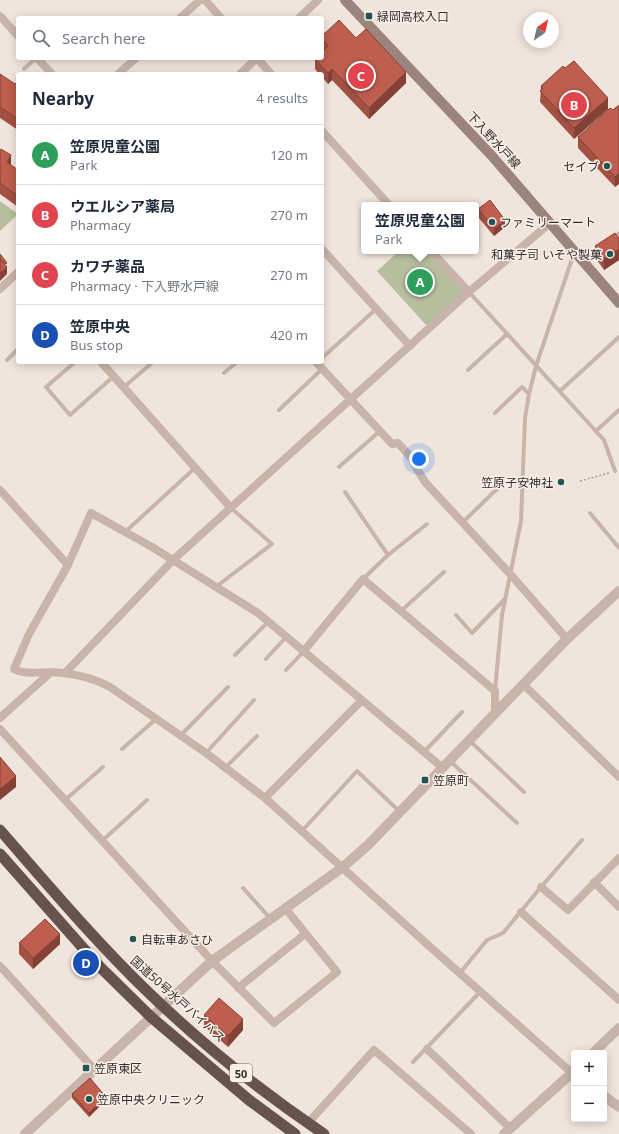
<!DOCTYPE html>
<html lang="en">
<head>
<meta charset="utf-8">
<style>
  body { margin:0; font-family:"Noto Sans","Noto Sans JP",sans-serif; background:#f6f6f7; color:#1f2937 }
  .controls { position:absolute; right:12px; bottom:12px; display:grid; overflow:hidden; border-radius:4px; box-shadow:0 2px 10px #0003 }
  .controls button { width:36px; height:36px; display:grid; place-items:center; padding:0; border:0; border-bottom:1px solid #e0e1e3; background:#fff; color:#1f2937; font:20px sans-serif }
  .compass { position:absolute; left:523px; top:12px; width:36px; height:36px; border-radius:50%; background:#fff; box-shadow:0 2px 10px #0003; rotate:34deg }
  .you { position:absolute; left:419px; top:459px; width:14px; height:14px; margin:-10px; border:3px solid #fff; border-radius:50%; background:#1a73e8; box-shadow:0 0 0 6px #1a73e833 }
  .badge { display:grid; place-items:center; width:26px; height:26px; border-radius:50%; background:#1a73e8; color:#fff; font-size:13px; font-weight:700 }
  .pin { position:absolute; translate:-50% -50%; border:2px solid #fff; box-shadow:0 1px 4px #0006 }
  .popup { position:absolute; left:361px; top:202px; width:118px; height:52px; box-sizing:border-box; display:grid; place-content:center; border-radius:4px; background:#fff; filter:drop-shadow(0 1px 3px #0005); font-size:13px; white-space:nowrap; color:#747a83 }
  .popup b { font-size:15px; color:#1f2937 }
  .popup::after { content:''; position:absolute; left:50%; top:100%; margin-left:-8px; border:8px solid transparent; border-top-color:#fff }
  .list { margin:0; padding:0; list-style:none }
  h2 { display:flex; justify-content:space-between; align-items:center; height:52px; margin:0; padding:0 16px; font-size:17px }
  h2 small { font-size:13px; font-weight:400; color:#747a83 }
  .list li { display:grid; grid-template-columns:26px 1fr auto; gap:12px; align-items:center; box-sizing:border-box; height:60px; padding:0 16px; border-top:1px solid #e0e1e3 }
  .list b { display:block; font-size:15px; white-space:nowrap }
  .list p { margin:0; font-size:13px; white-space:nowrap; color:#747a83 }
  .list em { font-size:13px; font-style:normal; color:#747a83 }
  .icon { flex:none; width:22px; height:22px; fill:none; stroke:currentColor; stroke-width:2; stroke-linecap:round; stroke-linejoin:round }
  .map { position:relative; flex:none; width:619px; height:1134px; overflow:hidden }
  .search { position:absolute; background:#fff; box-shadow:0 2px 10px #0003; left:16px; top:16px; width:308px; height:44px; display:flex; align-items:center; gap:10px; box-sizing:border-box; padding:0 14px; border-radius:4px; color:#747a83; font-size:15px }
  .panel { position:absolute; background:#fff; box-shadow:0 2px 10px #0003; left:16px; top:72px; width:308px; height:292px; border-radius:4px }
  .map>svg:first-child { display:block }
  .green { fill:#b7bf9e }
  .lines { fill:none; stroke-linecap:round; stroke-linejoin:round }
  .path { stroke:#b39e94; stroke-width:1.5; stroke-dasharray:2 2; stroke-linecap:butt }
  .service { stroke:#c8b4aa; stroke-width:4 }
  .minor { stroke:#c8b4aa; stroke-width:8 }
  .tertiary { stroke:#c8b4aa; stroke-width:10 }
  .secondary { stroke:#9b847b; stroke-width:10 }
  .trunk { stroke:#66534e; stroke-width:11 }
  .wall { fill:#a35143 }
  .shaded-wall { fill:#844237 }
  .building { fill:#bd5e4e; stroke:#844237 }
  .poi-dot { fill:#215452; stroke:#f8f0e9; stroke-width:1.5 }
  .labels { text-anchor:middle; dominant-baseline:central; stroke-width:3; stroke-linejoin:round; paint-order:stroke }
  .shield { fill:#f8f0e9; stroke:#706763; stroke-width:1 }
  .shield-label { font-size:11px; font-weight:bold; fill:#362c29 }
  .poi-label { font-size:12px; fill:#362c29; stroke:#f8f0e9; text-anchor:start }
  .street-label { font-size:12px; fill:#362c29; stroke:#f8f0e9 }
</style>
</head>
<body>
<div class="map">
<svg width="619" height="1134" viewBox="0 0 619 1134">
  <rect width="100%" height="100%" fill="#f0e5dd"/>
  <path class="green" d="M0,201L18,214L0,231Z
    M399,251H426L464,292L427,326L377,271Z"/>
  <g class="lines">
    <path class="path" d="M580,481L609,473"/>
    <path class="service" d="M24,69L36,58
      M469,292L604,440L615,471
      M322,358L376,309
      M7,360L18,349
      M75,362L46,387L70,415L114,376
      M468,370L507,334
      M224,373L237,362
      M124,387L153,362
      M560,391L619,337
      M279,410L322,369
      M495,413L522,387L529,394
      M596,431L619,410
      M339,467L380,431
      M345,492L388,555
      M590,513L619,548
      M463,522L500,486
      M125,532L195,468
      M363,579L388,555L427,524
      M217,586L272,544L231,508
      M401,611L444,572
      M456,615L472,633L505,599
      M235,655L268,622
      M266,659L286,637
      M286,670L303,652
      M495,690L502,615L521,521L525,418L529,394L536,366L574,253
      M181,735L228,687
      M470,741L524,792
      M122,749L156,719
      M424,752L462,712
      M206,753L254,700
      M450,761L517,823
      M226,767L257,736
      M65,800L103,767
      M302,831L357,771L400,812
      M102,841L147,800
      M243,888L270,918
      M460,973L487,940L503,933L541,887L582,840
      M413,1062L480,992"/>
    <path class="minor" d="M205,0L221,18
      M0,16L18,36
      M180,18L200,0
      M299,18L318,0
      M37,58L52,74
      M257,58L271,74
      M118,74L136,58
      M240,74L257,58
      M322,131L389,205
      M322,249L410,346
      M431,251L469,292
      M584,262L619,236
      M0,289L18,272
      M101,362L231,508
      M316,362L392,444L398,443L408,454L425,482L510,574L567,639
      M0,490L68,565
      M303,652L363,579L495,691V714
      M65,673L173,560L469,292L550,223
      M524,685L619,777
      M0,718L51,672
      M0,729L212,961L274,1023L337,972L285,908
      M443,768L258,613L152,547L91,513L68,565L29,634L14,669C25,675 38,672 50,672C72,673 92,677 110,687L206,753L265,798L428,945L572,1073
      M265,798L362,700
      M594,882L619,907
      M541,887L568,910L619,858
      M521,912L619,1000
      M0,966L94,1069
      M238,988L305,934
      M427,1049L510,1128
      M308,1123L374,1050L471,1134"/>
    <path class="tertiary" d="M593,1053L619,1028
      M604,1096L619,1107
      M25,1134L212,961L343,867L368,845L567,639L619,591
      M504,1134L574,1071"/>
    <path class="secondary" d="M345,0L492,156L619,303"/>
    <path class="trunk" d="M0,830C48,885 96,942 149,993C202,1044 263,1093 324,1134
      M0,854L99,966L151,1017L249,1100L295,1134"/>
  </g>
  <path class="wall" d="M322,36L356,38L406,83L369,119L332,80L328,84L322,77V74H319L315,69V59L323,51L322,50Z
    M565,68L608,109L574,139L540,102L541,86Z
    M0,74L15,84L18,82V130L0,118Z
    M619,105L615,187L578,148V137Z
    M0,151L11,166L18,170V207L0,194Z
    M478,209L505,227L494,236L478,217Z
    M619,239V260L604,270L595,257V246Z
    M19,943L60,944L33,969L19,954Z
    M204,1015L243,1030L228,1047L204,1026Z
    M72,1094L106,1100L89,1117L72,1098Z"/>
  <path class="shaded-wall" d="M332,69V80L328,84V73Z
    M406,72V83L369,119V108Z
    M608,98V109L574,139V128Z
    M11,155V166L7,162Z
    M619,173V184L615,187V177Z
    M505,220V227L494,236V229Z
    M619,249V260L604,270V259Z
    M7,267V274L0,281V273Z
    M16,776V787L0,800V789Z
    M60,934V944L33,969V958Z
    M243,1019V1030L228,1047V1036Z
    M106,1097V1100L89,1117V1113Z"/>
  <path class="building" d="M339,20L356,38L366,29L406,72L369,108L332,69L328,73L315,59L322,58V52L328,46L322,39V36Z
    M574,61L608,98L574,128L540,91L543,88L541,86L563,66L565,68Z
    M0,74L15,84L17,82H18V119L0,107Z
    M619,105V173L615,177L578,137L610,108L613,110Z
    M1,149L11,155L7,162L18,170V196L0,183V151Z
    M490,200L505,220L494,229L478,209Z
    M615,233L619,239V249L604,259L595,246Z
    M0,254L7,263L5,264L0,259Z
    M0,259L7,267L0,273Z
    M0,757L16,776L0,789Z
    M45,919L60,934L33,958L19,943Z
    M219,998L243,1019L228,1036L204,1015Z
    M90,1078L106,1097L89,1113L72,1094Z"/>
  <g class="poi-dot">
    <rect x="365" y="12" width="8" height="8" rx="2"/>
    <circle cx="607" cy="166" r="4"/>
    <circle cx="492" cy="222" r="4"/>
    <circle cx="610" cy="254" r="4"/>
    <circle cx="561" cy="482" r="4"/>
    <rect x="421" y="776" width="8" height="8" rx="2"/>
    <circle cx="133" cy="939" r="4"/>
    <rect x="82" y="1064" width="8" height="8" rx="2"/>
    <circle cx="89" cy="1099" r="4"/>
  </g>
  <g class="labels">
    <rect class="shield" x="230" y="1064" width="22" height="18" rx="3"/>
    <g class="shield-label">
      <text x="241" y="1073">50</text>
    </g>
    <g class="poi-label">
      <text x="377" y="16">緑岡高校入口</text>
      <text x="599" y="166" text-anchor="end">セイブ</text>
      <text x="500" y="222">ファミリーマート</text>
      <text x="602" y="254" text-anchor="end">和菓子司 いそや製菓</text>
      <text x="553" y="482" text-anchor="end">笠原子安神社</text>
      <text x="433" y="780">笠原町</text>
      <text x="141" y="939">自転車あさひ</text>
      <text x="94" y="1068">笠原東区</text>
      <text x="97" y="1099">笠原中央クリニック</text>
    </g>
    <g class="street-label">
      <text transform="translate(494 140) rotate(47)">下入野水戸線</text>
      <text transform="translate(178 999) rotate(42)">国道50号水戸バイパス</text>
    </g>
  </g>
</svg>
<div class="controls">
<button>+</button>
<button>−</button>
</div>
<svg class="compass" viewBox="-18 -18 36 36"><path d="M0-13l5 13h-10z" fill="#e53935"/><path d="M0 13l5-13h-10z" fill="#747a83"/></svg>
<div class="you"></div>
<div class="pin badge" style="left:420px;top:282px;background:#2e9e5b">A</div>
<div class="popup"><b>笠原児童公園</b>Park</div>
<div class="pin badge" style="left:574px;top:105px;background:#e0444e">B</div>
<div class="pin badge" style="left:361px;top:76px;background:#e0444e">C</div>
<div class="pin badge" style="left:86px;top:963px;background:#1a4fb4">D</div>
<div class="search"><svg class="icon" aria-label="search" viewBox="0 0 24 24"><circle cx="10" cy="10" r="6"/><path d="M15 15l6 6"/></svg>Search here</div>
<section class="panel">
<h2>Nearby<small>4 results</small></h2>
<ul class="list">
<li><span class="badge" style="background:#2e9e5b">A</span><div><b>笠原児童公園</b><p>Park</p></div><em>120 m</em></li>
<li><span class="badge" style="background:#e0444e">B</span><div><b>ウエルシア薬局</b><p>Pharmacy</p></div><em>270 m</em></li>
<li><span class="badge" style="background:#e0444e">C</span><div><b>カワチ薬品</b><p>Pharmacy · 下入野水戸線</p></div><em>270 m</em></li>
<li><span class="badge" style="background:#1a4fb4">D</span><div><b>笠原中央</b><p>Bus stop</p></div><em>420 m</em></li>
</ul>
</section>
</div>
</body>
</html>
